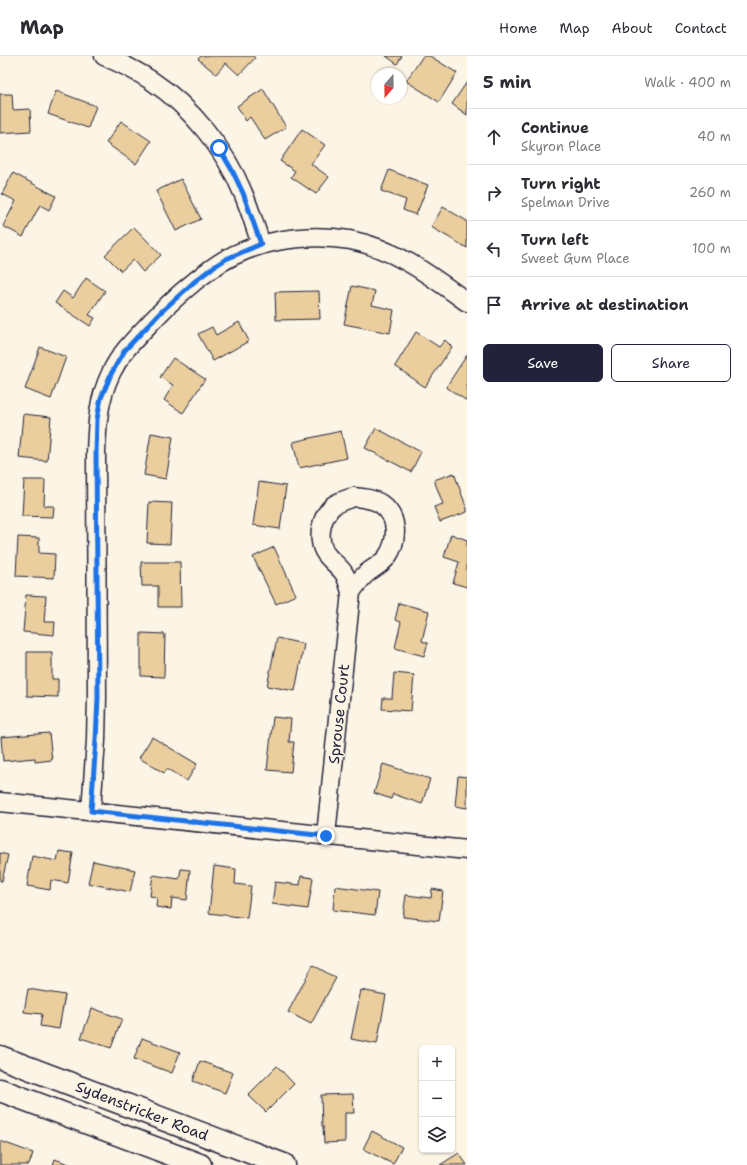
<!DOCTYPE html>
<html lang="en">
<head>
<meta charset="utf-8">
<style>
  body { margin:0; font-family:"Shantell Sans",sans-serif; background:#f2f2f3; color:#2b2b33 }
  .controls { position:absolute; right:12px; bottom:12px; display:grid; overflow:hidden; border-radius:6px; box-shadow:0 1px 3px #0004 }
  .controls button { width:36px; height:36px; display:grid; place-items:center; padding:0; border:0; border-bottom:1px solid #e1e1e2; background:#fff; color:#2b2b33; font:20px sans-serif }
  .compass { position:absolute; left:371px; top:12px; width:36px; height:36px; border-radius:50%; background:#fff; box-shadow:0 1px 3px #0004; rotate:200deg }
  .stop { position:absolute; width:12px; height:12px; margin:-9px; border:3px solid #1a73e8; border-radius:50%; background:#fff }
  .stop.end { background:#1a73e8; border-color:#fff; box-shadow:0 1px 4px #0008 }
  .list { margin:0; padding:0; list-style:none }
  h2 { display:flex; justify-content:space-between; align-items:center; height:52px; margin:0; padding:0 16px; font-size:17px }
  h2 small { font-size:13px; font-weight:400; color:#7c7c81 }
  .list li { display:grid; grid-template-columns:26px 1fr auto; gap:12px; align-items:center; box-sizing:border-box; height:56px; padding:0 16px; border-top:1px solid #e1e1e2 }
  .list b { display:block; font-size:15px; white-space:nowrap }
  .list p { margin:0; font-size:13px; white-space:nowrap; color:#7c7c81 }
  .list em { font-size:13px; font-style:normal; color:#7c7c81 }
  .actions { display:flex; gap:8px; padding:12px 16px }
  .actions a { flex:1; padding:9px 0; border:1px solid #22223b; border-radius:6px; text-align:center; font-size:14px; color:#22223b }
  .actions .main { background:#22223b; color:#fff }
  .icon { flex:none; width:22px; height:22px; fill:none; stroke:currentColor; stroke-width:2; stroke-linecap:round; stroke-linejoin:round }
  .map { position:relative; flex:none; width:467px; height:1109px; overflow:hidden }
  header { display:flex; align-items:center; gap:24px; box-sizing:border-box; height:56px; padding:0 20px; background:#fff; border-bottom:1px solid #e1e1e2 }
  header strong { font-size:19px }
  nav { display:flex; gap:22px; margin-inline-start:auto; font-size:14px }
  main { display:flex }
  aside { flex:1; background:#fff }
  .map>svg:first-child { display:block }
  .building { fill:#eace9e; stroke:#22223b }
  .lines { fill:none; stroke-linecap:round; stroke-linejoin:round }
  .minor-casing { stroke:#22223b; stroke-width:21 }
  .secondary-casing { stroke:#22223b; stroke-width:25 }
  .minor { stroke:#fcf5e5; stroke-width:18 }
  .secondary { stroke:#fcf5e5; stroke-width:22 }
  .route { stroke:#1a73e8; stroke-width:5 }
  .labels { text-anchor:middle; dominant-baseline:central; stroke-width:3; stroke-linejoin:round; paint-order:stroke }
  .street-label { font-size:15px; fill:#22223b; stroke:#fcf5e5 }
</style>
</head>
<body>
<header>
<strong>Map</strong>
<nav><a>Home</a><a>Map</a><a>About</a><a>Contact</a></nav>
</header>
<main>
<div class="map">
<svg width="467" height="1109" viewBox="0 0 467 1109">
  <rect width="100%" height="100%" fill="#fcf5e5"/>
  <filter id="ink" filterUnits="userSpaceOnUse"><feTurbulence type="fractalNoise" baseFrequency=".025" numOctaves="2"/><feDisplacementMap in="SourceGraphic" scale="8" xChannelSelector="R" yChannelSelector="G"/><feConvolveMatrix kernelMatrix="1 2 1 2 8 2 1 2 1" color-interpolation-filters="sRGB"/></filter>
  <g filter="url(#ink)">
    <path class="building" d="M201,0H253L255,2L239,19L226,7L216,18L198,3Z
      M386,0H402L397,8Z
      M423,0H430L457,17L439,46L406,25Z
      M467,26V59L452,48Z
      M263,33L286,71L265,84L250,61L246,65L237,50Z
      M56,35L96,50L88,72L48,58Z
      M0,38H12L13,54L30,53L31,75L0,77Z
      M121,65L151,85L136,108L106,87Z
      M302,73L325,89L311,108L329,121L316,138L291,121L295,115L280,105Z
      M389,114L428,129L416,159L403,154L406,144L381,135Z
      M13,117L56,140L49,154L40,149L23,181L3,170L16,145L2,138Z
      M181,123L201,163L176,175L156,135Z
      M443,151L467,165V192L431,171Z
      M134,171L161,199L143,216L133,204L121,215L105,199Z
      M86,222L105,235L89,259L95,262L90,270L55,247L63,235L73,242Z
      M352,230L375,235L372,249L394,254L390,277L344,268Z
      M319,235L320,263L276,264L275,236Z
      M239,266L249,285L213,305L198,278L212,271L216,279Z
      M416,276L439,291L445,284L452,291L425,331L395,310Z
      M40,291L66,301L51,343L25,333Z
      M467,299V345L446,331Z
      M173,302L205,323L183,357L164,344L173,329L160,321Z
      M23,358L51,361L47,405L19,402Z
      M376,372L421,396L411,416L365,392Z
      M341,375L347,402L299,412L293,386Z
      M151,377L173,381L166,423L144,419Z
      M454,417L467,453V456L440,466L434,451L443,448L434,424Z
      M24,424H45L44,450H54L53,461L22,460Z
      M259,426L286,430L280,473L253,469Z
      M149,446L172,447L170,488L147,487Z
      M451,478L467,484V531L453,527L459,506L444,501Z
      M18,481L39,482V497L55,498L54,522L16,520Z
      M274,491L296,539L276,548L253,501Z
      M141,506H180L181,551H158V530H142Z
      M26,539L46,540L44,566H55L54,579L23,576Z
      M399,547L429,555L422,585L428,587L424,600L395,592L401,566L395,564Z
      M141,577L165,578L164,621L141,620Z
      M277,582L304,588L295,635L267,630Z
      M27,596H52V623H58V641L27,640Z
      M394,617L414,619L411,655L382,653L383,642H392Z
      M273,661L291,663L289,686H294L291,716L267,714Z
      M49,677L52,704L35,706V702L3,705L1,681Z
      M152,681L197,708L187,725L167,713L164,717L139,702Z
      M383,708L430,723L422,748L393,738L391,743L374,737Z
      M458,720L467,721V752L455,750Z
      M59,795L73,797L68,827L51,824L50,834L27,830L32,800L57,805Z
      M0,797L8,799L2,825H0Z
      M93,805L135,814L130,836L88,827Z
      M214,810L236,813L235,828L251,830L247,862L209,857Z
      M181,813L190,814L187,844L172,842L171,853L156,851L157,841L150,840L153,819L179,823Z
      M301,820L313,822L308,853L272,848L275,826L300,829Z
      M335,830L378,836L375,859L333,854Z
      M432,833L443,835L439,865L403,861L406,839L431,842Z
      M313,909L336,922L311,968L288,956Z
      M28,933L65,939L59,973L40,970L42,958L24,956Z
      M361,934L386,939L377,988L351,983Z
      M92,952L122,963L111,992L81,982Z
      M142,982L180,996L172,1017L134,1003Z
      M200,1005L233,1017L225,1037L193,1025Z
      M277,1010L294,1028L266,1056L248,1039Z
      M353,1038L354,1057H345V1086L324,1087L323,1070H322L321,1039Z
      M372,1075L402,1091L393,1108L363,1093Z
      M0,1085L33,1097L29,1109H0Z
      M459,1097L467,1109H440Z
      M55,1103L71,1109H53Z"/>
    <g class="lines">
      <defs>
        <path id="minor" d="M104,0C120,7 137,15 152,25C191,51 225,93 243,137C250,153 255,171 261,188
          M354,441C363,442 374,443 381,448C399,461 398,485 387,501C382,508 373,512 367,517C361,522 356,529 351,536C349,530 347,521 343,516C337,508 329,504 324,495C317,481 321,460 334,449C340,445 347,443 354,441Z
          M0,746L467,794
          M91,755L96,684L97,641L96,397C97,368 98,344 111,317C121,296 136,282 152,265C170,246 190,228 211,213C249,185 304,176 350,184C396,193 430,219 467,246
          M326,779L351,536"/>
        <path id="secondary" d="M0,1001L284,1109
          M0,1034L200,1109"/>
      </defs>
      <use href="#minor" class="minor-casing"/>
      <use href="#secondary" class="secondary-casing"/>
      <use href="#minor" class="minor"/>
      <use href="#secondary" class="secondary"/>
    </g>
  </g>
  <g class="lines" filter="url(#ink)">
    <path class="route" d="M219,92L232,114L243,137L261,188L226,203L212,212L194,226L161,256L125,294L111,318L101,342L97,363L96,397L98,641L96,684L91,755L326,780"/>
  </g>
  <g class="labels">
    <g class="street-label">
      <text transform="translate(339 658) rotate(-84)">Sprouse Court</text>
      <text transform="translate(142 1055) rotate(21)">Sydenstricker Road</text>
    </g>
  </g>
</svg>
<div class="controls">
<button>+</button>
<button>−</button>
<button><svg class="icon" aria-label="layers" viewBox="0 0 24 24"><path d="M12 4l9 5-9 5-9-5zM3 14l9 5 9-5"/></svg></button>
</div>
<svg class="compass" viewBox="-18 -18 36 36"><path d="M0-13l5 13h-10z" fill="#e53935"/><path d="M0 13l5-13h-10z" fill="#7c7c81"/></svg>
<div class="stop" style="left:219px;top:92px"></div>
<div class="stop end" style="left:326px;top:780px"></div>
</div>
<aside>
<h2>5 min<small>Walk · 400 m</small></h2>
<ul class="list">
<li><svg class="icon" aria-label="ahead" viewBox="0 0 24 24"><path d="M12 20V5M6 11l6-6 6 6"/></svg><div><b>Continue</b><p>Skyron Place</p></div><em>40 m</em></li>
<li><svg class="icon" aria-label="right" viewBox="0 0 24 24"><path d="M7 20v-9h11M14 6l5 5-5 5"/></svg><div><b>Turn right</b><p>Spelman Drive</p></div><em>260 m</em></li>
<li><svg class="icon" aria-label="left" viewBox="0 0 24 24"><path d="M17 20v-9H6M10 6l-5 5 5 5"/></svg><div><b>Turn left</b><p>Sweet Gum Place</p></div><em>100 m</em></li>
<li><svg class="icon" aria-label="arrive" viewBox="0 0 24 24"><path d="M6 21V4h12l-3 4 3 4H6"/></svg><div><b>Arrive at destination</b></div></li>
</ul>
<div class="actions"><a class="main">Save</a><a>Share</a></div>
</aside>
</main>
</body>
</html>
